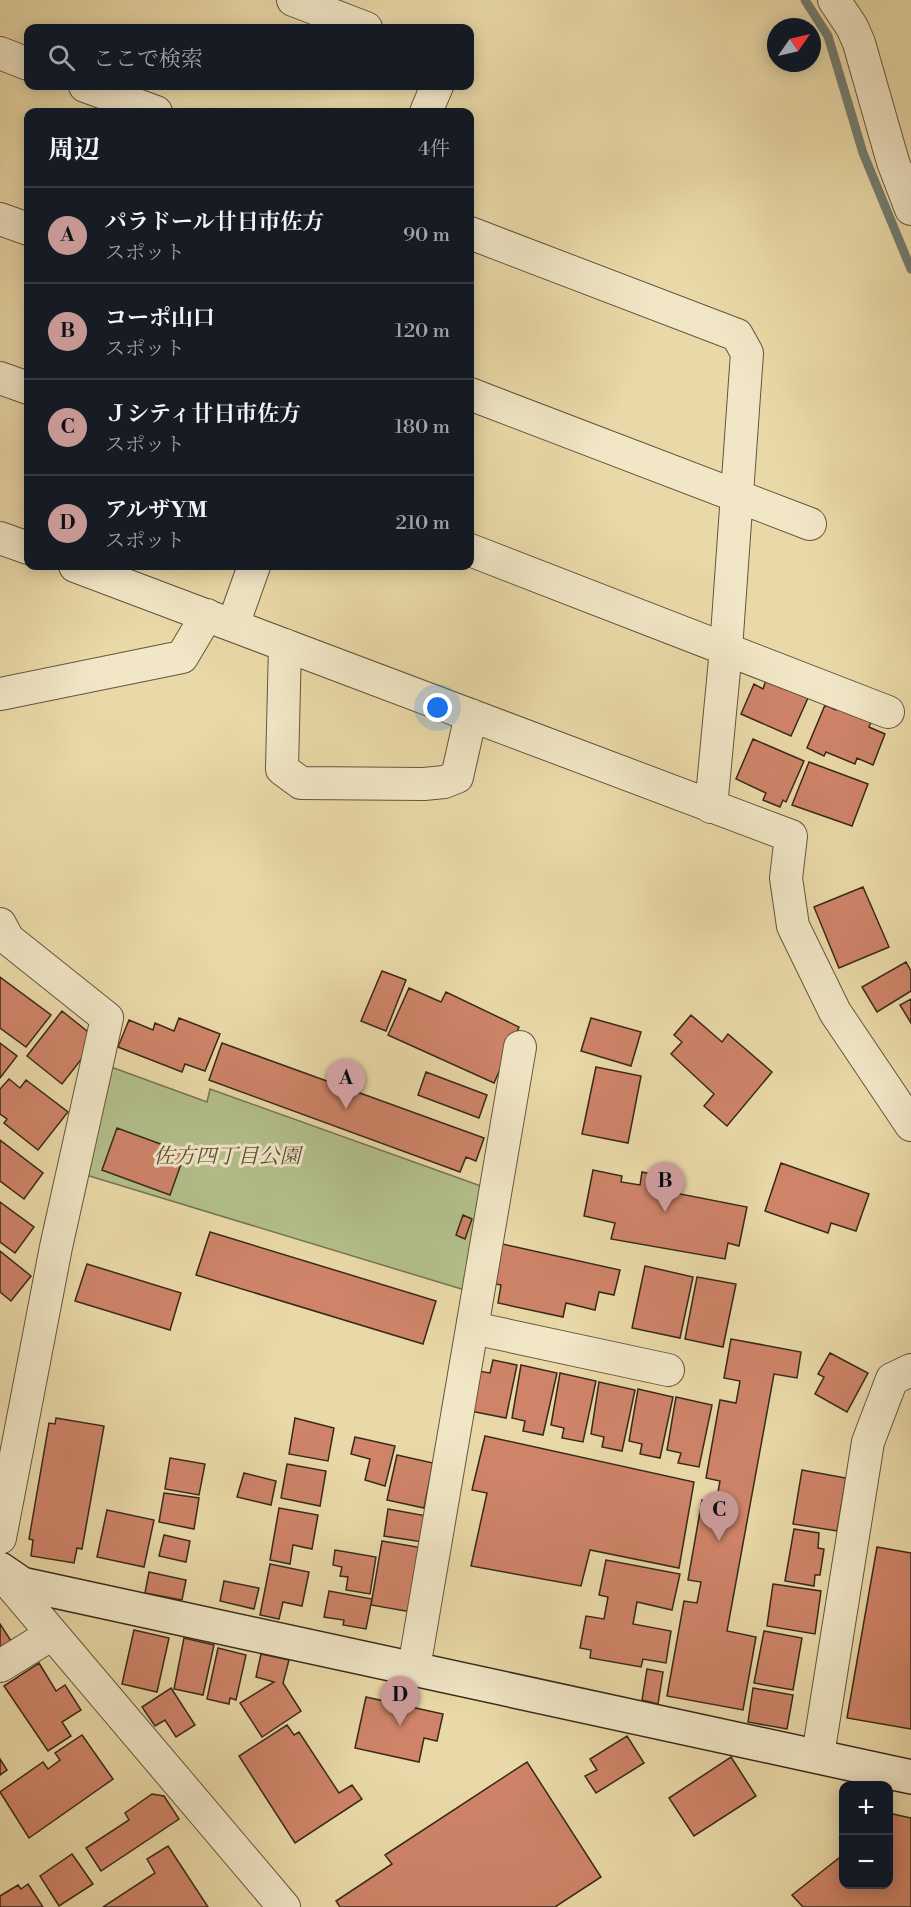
<!DOCTYPE html>
<html lang="ja">
<head>
<meta charset="utf-8">
<style>
  body { margin:0; font-family:"Libre Bodoni","Noto Serif JP",serif; background:#20242c; color:#f1f3f6 }
  .controls { position:absolute; right:18px; bottom:18px; display:grid; overflow:hidden; border-radius:12px; box-shadow:0 3px 15px #0003 }
  .controls button { width:54px; height:54px; display:grid; place-items:center; padding:0; border:0; border-bottom:2px solid #363941; background:#171b24; color:#f1f3f6; font:30px sans-serif }
  .compass { position:absolute; left:767px; top:18px; width:54px; height:54px; border-radius:50%; background:#171b24; box-shadow:0 3px 15px #0003; rotate:56deg }
  .you { position:absolute; left:438px; top:708px; width:21px; height:21px; margin:-15px; border:4px solid #fff; border-radius:50%; background:#1a73e8; box-shadow:0 0 0 9px #1a73e833 }
  .badge { display:grid; place-items:center; width:39px; height:39px; border-radius:50%; background:#c59692; color:#111; font-size:20px; font-weight:700 }
  .pin { position:absolute; translate:-50% -50px; filter:drop-shadow(0 2px 3px #0008) }
  .pin::after { content:''; position:absolute; top:32px; width:21px; height:18px; background:inherit; clip-path:polygon(0 0,100% 0,50% 100%) }
  .list { margin:0; padding:0; list-style:none }
  h2 { display:flex; justify-content:space-between; align-items:center; height:78px; margin:0; padding:0 24px; font-size:26px }
  h2 small { font-size:20px; font-weight:400; color:#9ea1a6 }
  .list li { display:grid; grid-template-columns:39px 1fr auto; gap:18px; align-items:center; box-sizing:border-box; height:96px; padding:0 24px; border-top:2px solid #363941 }
  .list b { display:block; font-size:22px; white-space:nowrap }
  .list p { margin:0; font-size:20px; white-space:nowrap; color:#9ea1a6 }
  .list em { font-size:20px; font-style:normal; color:#9ea1a6 }
  .icon { flex:none; width:33px; height:33px; fill:none; stroke:currentColor; stroke-width:2; stroke-linecap:round; stroke-linejoin:round }
  .map { position:relative; flex:none; width:911px; height:1907px; overflow:hidden }
  .search { position:absolute; background:#171b24; box-shadow:0 3px 15px #0003; left:24px; top:24px; width:450px; height:66px; display:flex; align-items:center; gap:15px; box-sizing:border-box; padding:0 21px; border-radius:12px; color:#9ea1a6; font-size:22px }
  .panel { position:absolute; background:#171b24; box-shadow:0 3px 15px #0003; left:24px; top:108px; width:450px; height:462px; border-radius:12px }
  .map>svg:first-child { display:block }
  .green { fill:#b3c08a; stroke:#767452; stroke-width:1.5 }
  .lines { fill:none; stroke-linecap:round; stroke-linejoin:round }
  .stream { stroke:#727f73; stroke-width:9 }
  .building { fill:#cf8469; stroke:#38291b; stroke-width:1.5 }
  .street-casing { stroke:#64553e; stroke-width:34 }
  .secondary-casing { stroke:#38291b; stroke-width:36 }
  .street { stroke:#f1e6c6; stroke-width:32 }
  .secondary { stroke:#f1e6c6; stroke-width:33 }
  .labels { text-anchor:middle; dominant-baseline:central; stroke-width:6; stroke-linejoin:round; paint-order:stroke }
  .park-label { font-size:21px; font-style:italic; fill:#574f37; stroke:#f1e6c6 }
</style>
</head>
<body>
<div class="map">
<svg width="911" height="1907" viewBox="0 0 911 1907">
  <rect width="100%" height="100%" fill="#ead9a8"/>
  <filter id="stains"><feTurbulence type="fractalNoise" baseFrequency=".00333" numOctaves="4"/><feColorMatrix values="0 0 0 0 .2 0 0 0 0 .09 0 0 0 0 .02 0 0 0 .5 -.17"/></filter>
  <radialGradient id="worn" r=".72"><stop offset=".6" stop-color="#630" stop-opacity="0"/><stop offset="1" stop-color="#630" stop-opacity=".3"/></radialGradient>
  <path class="green" d="M111,1067L207,1102L210,1089L481,1186L468,1291L86,1175Z"/>
  <g class="lines">
    <path class="stream" d="M805,0L828,36L863,153L911,269"/>
  </g>
  <path class="building" d="M766,680L808,698L791,736L741,714L754,684L763,689Z
    M838,704L873,718L869,727L885,734L873,765L857,758L855,764L826,752L824,756L807,748L825,705L836,710Z
    M753,739L804,761L786,802L783,800L780,807L763,800L766,793L736,779Z
    M809,762L868,784L852,826L792,805Z
    M863,887L889,947L839,968L814,907Z
    M906,962L911,971V991L877,1012L862,987Z
    M382,971L406,980L386,1031L361,1021Z
    M0,977L51,1015L26,1047L0,1028Z
    M409,988L441,1002L446,992L519,1027L494,1083L388,1035Z
    M911,999V1023L900,1005Z
    M62,1011L97,1039L62,1084L27,1056Z
    M691,1015L722,1042L728,1034L772,1072L727,1126L704,1106L714,1094L671,1054L682,1042L674,1035Z
    M179,1018L220,1034L205,1071L185,1064L182,1072L118,1047L129,1020L153,1030L155,1023L174,1031Z
    M591,1018L641,1032L631,1066L581,1051Z
    M0,1043L17,1056L0,1078Z
    M222,1043L484,1138L476,1161L466,1157L460,1172L209,1080Z
    M596,1067L641,1076L628,1143L582,1134Z
    M426,1072L487,1095L479,1118L418,1095Z
    M9,1079L20,1088L26,1080L68,1112L38,1150L4,1123L7,1119L0,1114V1089Z
    M117,1128L185,1153L170,1195L102,1170Z
    M0,1140L43,1173L24,1199L0,1181Z
    M781,1163L869,1194L856,1231L831,1223L828,1233L765,1211Z
    M593,1170L622,1176L621,1182L640,1185L642,1172L672,1179L670,1192L747,1207L739,1246L728,1243L725,1259L611,1239L615,1223L584,1216Z
    M0,1202L34,1227L15,1253L0,1242Z
    M463,1215L472,1219L465,1239L456,1235Z
    M210,1232L436,1301L423,1344L196,1275Z
    M498,1243L620,1270L614,1295L599,1292L595,1310L566,1303L563,1317L498,1303L501,1285L490,1283Z
    M0,1251L31,1276L11,1301L0,1292Z
    M87,1264L181,1293L170,1330L75,1301Z
    M645,1266L693,1277L680,1338L632,1328Z
    M697,1277L736,1284L723,1347L685,1339Z
    M731,1339L801,1352L797,1378L774,1374L727,1631L756,1637L743,1710L667,1696L684,1601L697,1603L701,1582L688,1580L702,1500L716,1503L720,1481L706,1478L720,1400L736,1403L740,1381L724,1378Z
    M830,1353L868,1373L847,1412L815,1394L824,1377L818,1374Z
    M493,1360L517,1365L506,1418L470,1411L478,1371L490,1373Z
    M521,1365L557,1373L543,1435L523,1431L525,1421L512,1418Z
    M560,1373L596,1381L583,1442L562,1438L564,1428L551,1425Z
    M599,1382L635,1390L622,1451L602,1447L604,1437L591,1434Z
    M638,1389L673,1397L660,1458L640,1454L642,1444L629,1441Z
    M676,1397L712,1405L699,1467L678,1463L681,1453L667,1450Z
    M56,1418L104,1426L82,1549L77,1548L74,1563L31,1556L33,1540L29,1539L49,1423L55,1424Z
    M295,1418L334,1428L328,1461L289,1454Z
    M485,1436L694,1482L679,1568L590,1550L581,1586L471,1566L487,1493L472,1490Z
    M355,1437L395,1446L385,1486L365,1480L370,1459L351,1454Z
    M397,1455L433,1463L424,1508L387,1500Z
    M170,1458L205,1464L199,1495L165,1489Z
    M287,1464L326,1471L320,1506L281,1498Z
    M802,1470L846,1478L837,1531L793,1524Z
    M244,1473L276,1481L271,1505L237,1497Z
    M164,1493L199,1498L194,1529L159,1522Z
    M279,1508L318,1515L312,1549L293,1545L290,1564L270,1560Z
    M388,1509L427,1516L423,1542L384,1536Z
    M107,1510L154,1520L144,1567L97,1557Z
    M794,1529L819,1533L818,1548L824,1549L820,1575H815L814,1586L785,1581Z
    M164,1535L190,1541L186,1562L159,1556Z
    M382,1541L423,1548L411,1612L371,1605Z
    M877,1547L911,1553V1729L847,1718Z
    M335,1550L376,1557L370,1594L346,1590L348,1577L340,1576L342,1567L333,1565Z
    M606,1560L680,1574L672,1610L637,1602L633,1624L671,1631L666,1663L643,1659L641,1667L590,1658L591,1650L580,1648L586,1616L604,1619L608,1597L599,1595Z
    M270,1564L309,1572L302,1606L283,1602L279,1619L260,1615Z
    M149,1572L186,1580L182,1600L145,1593Z
    M224,1581L259,1588L254,1609L220,1601Z
    M773,1584L821,1591L815,1634L767,1626Z
    M329,1591L372,1599L366,1629L343,1625L344,1620L324,1617Z
    M0,1624L15,1647L0,1656Z
    M134,1630L169,1638L157,1692L122,1684Z
    M764,1631L802,1638L793,1690L754,1683Z
    M184,1638L214,1645L203,1695L174,1689Z
    M218,1648L246,1655L236,1700L230,1698L229,1704L207,1699Z
    M261,1654L289,1660L283,1683L301,1711L262,1737L240,1703L274,1682L256,1677Z
    M39,1663L56,1691L65,1685L81,1710L62,1722L71,1736L48,1751L4,1686Z
    M647,1669L663,1672L658,1704L642,1700Z
    M171,1688L195,1725L176,1737L165,1720L155,1726L142,1707Z
    M753,1688L793,1695L787,1729L748,1722Z
    M366,1697L443,1714L437,1741L424,1738L419,1762L355,1748Z
    M287,1725L294,1735L299,1732L339,1793L352,1785L362,1799L295,1843L239,1756Z
    M82,1735L113,1779L29,1838L0,1792L43,1762L48,1769L60,1760L55,1753Z
    M627,1736L644,1763L596,1793L585,1776L597,1770L590,1759Z
    M731,1757L756,1796L694,1836L669,1798Z
    M0,1759L7,1770L0,1775Z
    M527,1762L601,1877L555,1907H340L336,1901L392,1864L385,1855Z
    M152,1794L164,1796L179,1819L101,1871L86,1848L129,1820L125,1813Z
    M893,1814L911,1818V1907H803L792,1895L844,1854V1884H888V1818Z
    M168,1846L208,1907H103L155,1873L147,1859Z
    M72,1854L93,1884L59,1906L40,1876Z
    M28,1884L43,1907H0V1896L18,1885L21,1889Z"/>
  <g class="lines">
    <defs>
      <path id="street" d="M293,0L366,28
        M834,0L852,27L859,43L893,162L911,209
        M0,53L28,64
        M85,86L156,112
        M426,112L437,86
        M0,219L28,229
        M470,233L737,335L747,353L726,649L711,807
        M0,378L28,388
        M470,394L810,524
        M0,538L28,548
        M470,550L888,712
        M75,566L791,836L786,878L793,926L835,1012L911,1125
        M233,625L254,566
        M285,645L282,769L301,783L424,784L444,782L457,777L471,715
        M0,694L182,657L207,615
        M0,924L8,939L107,1018L56,1247L0,1538
        M473,1328L668,1370
        M0,1572L284,1907
        M0,1666L52,1634
        M414,1668L520,1047
        M818,1755L868,1442L892,1379L911,1370"/>
      <path id="secondary" d="M0,1569L22,1584L911,1777"/>
    </defs>
    <use href="#street" class="street-casing"/>
    <use href="#secondary" class="secondary-casing"/>
    <use href="#street" class="street"/>
    <use href="#secondary" class="secondary"/>
  </g>
  <g class="labels">
    <g class="park-label">
      <text x="227" y="1157">佐方四丁目公園</text>
    </g>
  </g>
  <rect width="100%" height="100%" filter="url(#stains)"/>
  <rect width="100%" height="100%" fill="url(#worn)"/>
</svg>
<div class="controls">
<button>+</button>
<button>−</button>
</div>
<svg class="compass" viewBox="-18 -18 36 36"><path d="M0-13l5 13h-10z" fill="#e53935"/><path d="M0 13l5-13h-10z" fill="#9ea1a6"/></svg>
<div class="you"></div>
<div class="pin badge" style="left:346px;top:1109px">A</div>
<div class="pin badge" style="left:665px;top:1212px">B</div>
<div class="pin badge" style="left:719px;top:1541px">C</div>
<div class="pin badge" style="left:400px;top:1726px">D</div>
<div class="search"><svg class="icon" aria-label="search" viewBox="0 0 24 24"><circle cx="10" cy="10" r="6"/><path d="M15 15l6 6"/></svg>ここで検索</div>
<section class="panel">
<h2>周辺<small>4件</small></h2>
<ul class="list">
<li><span class="badge">A</span><div><b>パラドール廿日市佐方</b><p>スポット</p></div><em>90 m</em></li>
<li><span class="badge">B</span><div><b>コーポ山口</b><p>スポット</p></div><em>120 m</em></li>
<li><span class="badge">C</span><div><b>Ｊシティ廿日市佐方</b><p>スポット</p></div><em>180 m</em></li>
<li><span class="badge">D</span><div><b>アルザYM</b><p>スポット</p></div><em>210 m</em></li>
</ul>
</section>
</div>
</body>
</html>
